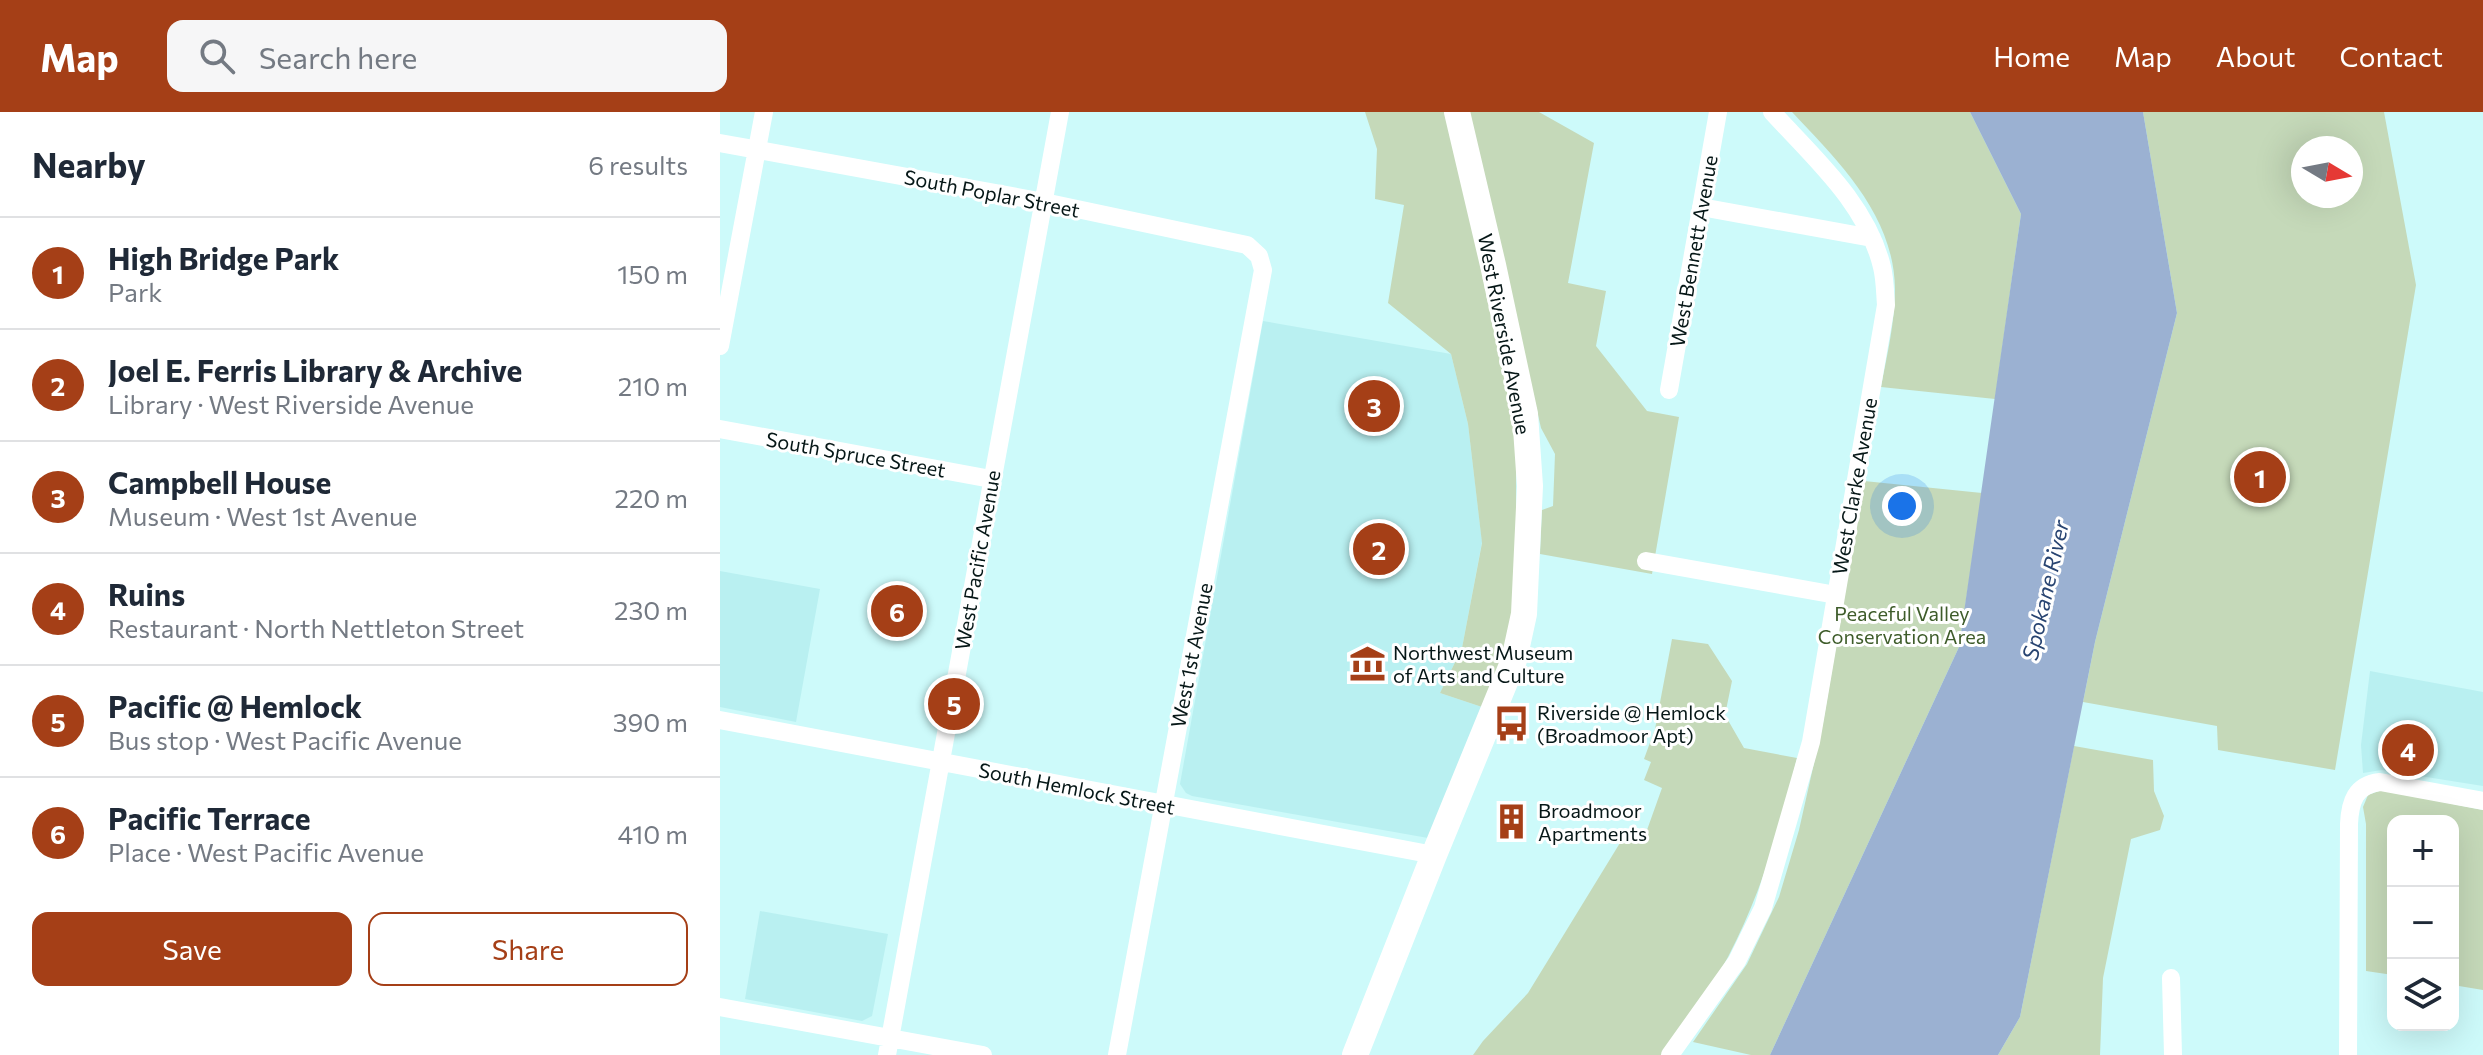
<!DOCTYPE html>
<html lang="en">
<head>
<meta charset="utf-8">
<style>
  body { margin:0; font-family:Commissioner,sans-serif; background:#f6f6f7; color:#1f2937 }
  .controls { position:absolute; right:24px; bottom:24px; display:grid; overflow:hidden; border-radius:16px; box-shadow:0 8px 32px #0002 }
  .controls button { width:72px; height:72px; display:grid; place-items:center; padding:0; border:0; border-bottom:2px solid #e0e1e3; background:#fff; color:#1f2937; font:40px sans-serif }
  .compass { position:absolute; left:1571px; top:24px; width:72px; height:72px; border-radius:50%; background:#fff; box-shadow:0 8px 32px #0002; rotate:100deg }
  .you { position:absolute; left:1182px; top:394px; width:28px; height:28px; margin:-20px; border:6px solid #fff; border-radius:50%; background:#1a73e8; box-shadow:0 0 0 12px #1a73e833 }
  .badge { display:grid; place-items:center; width:52px; height:52px; border-radius:50%; background:#a53f17; color:#fff; font-size:26px; font-weight:700 }
  .pin { position:absolute; translate:-50% -50%; border:4px solid #fff; box-shadow:0 2px 8px #0006 }
  .list { margin:0; padding:0; list-style:none }
  h2 { display:flex; justify-content:space-between; align-items:center; height:104px; margin:0; padding:0 32px; font-size:34px }
  h2 small { font-size:26px; font-weight:400; color:#747a83 }
  .list li { display:grid; grid-template-columns:52px 1fr auto; gap:24px; align-items:center; box-sizing:border-box; height:112px; padding:0 32px; border-top:2px solid #e0e1e3 }
  .list b { display:block; font-size:30px; white-space:nowrap }
  .list p { margin:0; font-size:26px; white-space:nowrap; color:#747a83 }
  .list em { font-size:26px; font-style:normal; color:#747a83 }
  .actions { display:flex; gap:16px; padding:24px 32px }
  .actions a { flex:1; padding:18px 0; border:2px solid #a53f17; border-radius:16px; text-align:center; font-size:28px; color:#a53f17 }
  .actions .main { background:#a53f17; color:#fff }
  .icon { flex:none; width:44px; height:44px; fill:none; stroke:currentColor; stroke-width:2; stroke-linecap:round; stroke-linejoin:round }
  .map { position:relative; flex:none; width:1763px; height:943px; overflow:hidden }
  header { display:flex; align-items:center; gap:48px; box-sizing:border-box; height:112px; padding:0 40px; background:#a53f17; color:#fff }
  header strong { font-size:38px }
  nav { display:flex; gap:44px; margin-inline-start:auto; font-size:28px }
  .search { width:560px; height:72px; background:#f6f6f7; display:flex; align-items:center; gap:20px; box-sizing:border-box; padding:0 28px; border-radius:16px; color:#747a83; font-size:30px }
  main { display:flex }
  aside { flex:1; background:#fff }
  .map>svg:first-child { display:block }
  .built { fill:#b9f0f1 }
  .green { fill:#c5d9b9; fill-rule:evenodd }
  .water { fill:#9bb1d2 }
  .lines { fill:none; stroke-linecap:round; stroke-linejoin:round }
  .street { stroke:#fff; stroke-width:18 }
  .secondary { stroke:#fff; stroke-width:26 }
  .labels { text-anchor:middle; dominant-baseline:central; stroke-width:6; stroke-linejoin:round; paint-order:stroke }
  .street-label { font-size:20px; fill:#061717; stroke:#fff }
  .park-label { font-size:20px; fill:#3e5c2a; stroke:#fff }
  .poi-label { font-size:20px; fill:#061717; stroke:#fff; text-anchor:start }
  .water-label { font-size:22px; font-style:italic; fill:#284471; stroke:#fff }
</style>
</head>
<body>
<header>
<strong>Map</strong>
<div class="search"><svg class="icon" aria-label="search" viewBox="0 0 24 24"><circle cx="10" cy="10" r="6"/><path d="M15 15l6 6"/></svg>Search here</div>
<nav><a>Home</a><a>Map</a><a>About</a><a>Contact</a></nav>
</header>
<main>
<aside>
<h2>Nearby<small>6 results</small></h2>
<ul class="list">
<li><span class="badge">1</span><div><b>High Bridge Park</b><p>Park</p></div><em>150 m</em></li>
<li><span class="badge">2</span><div><b>Joel E. Ferris Library &amp; Archive</b><p>Library · West Riverside Avenue</p></div><em>210 m</em></li>
<li><span class="badge">3</span><div><b>Campbell House</b><p>Museum · West 1st Avenue</p></div><em>220 m</em></li>
<li><span class="badge">4</span><div><b>Ruins</b><p>Restaurant · North Nettleton Street</p></div><em>230 m</em></li>
<li><span class="badge">5</span><div><b>Pacific @ Hemlock</b><p>Bus stop · West Pacific Avenue</p></div><em>390 m</em></li>
<li><span class="badge">6</span><div><b>Pacific Terrace</b><p>Place · West Pacific Avenue</p></div><em>410 m</em></li>
</ul>
<div class="actions"><a class="main">Save</a><a>Share</a></div>
</aside>
<div class="map">
<svg width="1763" height="943" viewBox="0 0 1763 943">
  <rect width="100%" height="100%" fill="#cdfafa"/>
  <path class="built" d="M543,209L731,242L748,312L762,430L742,536L720,581L762,595L708,726L472,684L466,681L460,672Z
    M0,459L100,477L76,610L0,595Z
    M1650,559L1763,580V674L1662,658L1643,661L1641,633Z
    M40,799L168,822L152,904L142,909L25,887Z"/>
  <path class="green" d="M645,0H729L777,218L796,327V428L792,507L787,540L762,595L720,581L742,536L762,431L748,312L731,242L668,191L684,93L655,87L657,37Z
    M748,0H819L874,31L848,171L886,179L876,234L927,299L959,305L932,462L820,442L822,398L833,394L835,342L821,316Z
    M1072,0H1250L1301,102L1275,287L1161,275C1167,243 1175,210 1175,177C1174,103 1119,50 1072,0Z
    M1423,0H1664L1696,173L1615,658L1498,638L1497,614L1363,590L1375,530L1457,201ZM1583,36H1631V84H1583Z
    M1144,369L1262,381L1239,535L1050,943H1031L973,930L1027,852L1059,785L1079,718L1103,611Z
    M952,527L988,532L1012,569L1005,603L1024,636L1077,646C1061,714 1041,782 1008,845C990,879 963,911 942,943H753L763,929L808,881L903,726L922,732L942,676L924,668L931,650L924,647L935,617Z
    M1354,634L1433,648L1434,679L1444,704L1440,718L1411,727L1383,866L1380,943H1278L1300,905Z
    M1662,678L1763,698V878L1733,873V709H1673V863L1646,859V712L1643,695L1648,683Z"/>
  <path class="water" d="M1250,0H1423L1457,201L1375,530L1300,905L1278,943H1050L1239,535L1301,102Z"/>
  <g class="lines">
    <path class="street" d="M0,31L324,90L527,133L539,144L543,158L397,943
      M981,95L1152,126
      M0,234L44,0
      M949,278L998,0
      M0,317L271,367
      M926,449L1116,483
      M0,608L714,743
      M1451,866L1453,943
      M0,895L263,943
      M167,943L340,0
      M950,943L1017,849L1043,796L1091,630L1166,193C1165,181 1165,167 1162,155C1147,92 1094,46 1052,0
      M1628,943L1629,712C1630,690 1635,673 1660,670L1763,689"/>
    <path class="secondary" d="M635,943L714,743L794,548L804,502L810,374L805,302L773,153L737,0"/>
  </g>
  <defs>
    <symbol id="museum-bare" viewBox="-9 -9 18 18"><path d="M0-6L6-3V-2H-6V-3ZM-5-1h2V3h-2ZM-1-1h2V3h-2ZM3-1h2V3H3ZM-6 4H6V6H-6Z" fill="#a53f17" stroke="#fff" stroke-width="2.5" paint-order="stroke"/></symbol>
    <symbol id="bus-bare" viewBox="-9 -9 18 18"><path d="M-5-6H5V4H4V6H2V4H-2V6H-4V4H-5ZM-3.5-4V0h7V-4ZM-3.5 1.2v1.5H-2V1.2ZM2 1.2v1.5H3.5V1.2Z" fill="#a53f17" stroke="#fff" stroke-width="2.5" paint-order="stroke"/></symbol>
    <symbol id="building-bare" viewBox="-9 -9 18 18"><path d="M-4-6H4V6H1V3H-1V6H-4ZM-2.5-4.3h1.7v1.8h-1.7ZM.8-4.3h1.7v1.8H.8ZM-2.5-1h1.7V.8h-1.7ZM.8-1h1.7V.8H.8Z" fill="#a53f17" stroke="#fff" stroke-width="2.5" paint-order="stroke"/></symbol>
  </defs>
  <g fill-rule="evenodd">
    <use href="#museum-bare" x="622" y="526" width="51" height="51"/>
    <use href="#bus-bare" x="766" y="586" width="51" height="51"/>
    <use href="#building-bare" x="766" y="684" width="51" height="51"/>
  </g>
  <g class="labels">
    <g class="street-label">
      <text transform="translate(272 81) rotate(11)">South Poplar Street</text>
      <text transform="translate(973 139) rotate(-80)">West Bennett Avenue</text>
      <text transform="translate(785 222) rotate(79)">West Riverside Avenue</text>
      <text transform="translate(136 342) rotate(10)">South Spruce Street</text>
      <text transform="translate(1134 374) rotate(-80)">West Clarke Avenue</text>
      <text transform="translate(257 448) rotate(-80)">West Pacific Avenue</text>
      <text transform="translate(471 543) rotate(-79)">West 1st Avenue</text>
      <text transform="translate(357 676) rotate(11)">South Hemlock Street</text>
    </g>
    <g class="park-label">
      <text x="1182" y="501">Peaceful Valley<tspan x="1182" dy="23">Conservation Area</tspan></text>
    </g>
    <g class="poi-label">
      <text x="673" y="540">Northwest Museum<tspan x="673" dy="23">of Arts and Culture</tspan></text>
      <text x="817" y="600">Riverside @ Hemlock<tspan x="817" dy="23">(Broadmoor Apt)</tspan></text>
      <text x="818" y="698">Broadmoor<tspan x="818" dy="23">Apartments</tspan></text>
    </g>
    <g class="water-label">
      <text transform="translate(1325 478) rotate(-77)">Spokane River</text>
    </g>
  </g>
</svg>
<div class="controls">
<button>+</button>
<button>−</button>
<button><svg class="icon" aria-label="layers" viewBox="0 0 24 24"><path d="M12 4l9 5-9 5-9-5zM3 14l9 5 9-5"/></svg></button>
</div>
<svg class="compass" viewBox="-18 -18 36 36"><path d="M0-13l5 13h-10z" fill="#e53935"/><path d="M0 13l5-13h-10z" fill="#747a83"/></svg>
<div class="you"></div>
<div class="pin badge" style="left:1540px;top:365px">1</div>
<div class="pin badge" style="left:659px;top:437px">2</div>
<div class="pin badge" style="left:654px;top:294px">3</div>
<div class="pin badge" style="left:1688px;top:638px">4</div>
<div class="pin badge" style="left:234px;top:592px">5</div>
<div class="pin badge" style="left:177px;top:499px">6</div>
</div>
</main>
</body>
</html>
